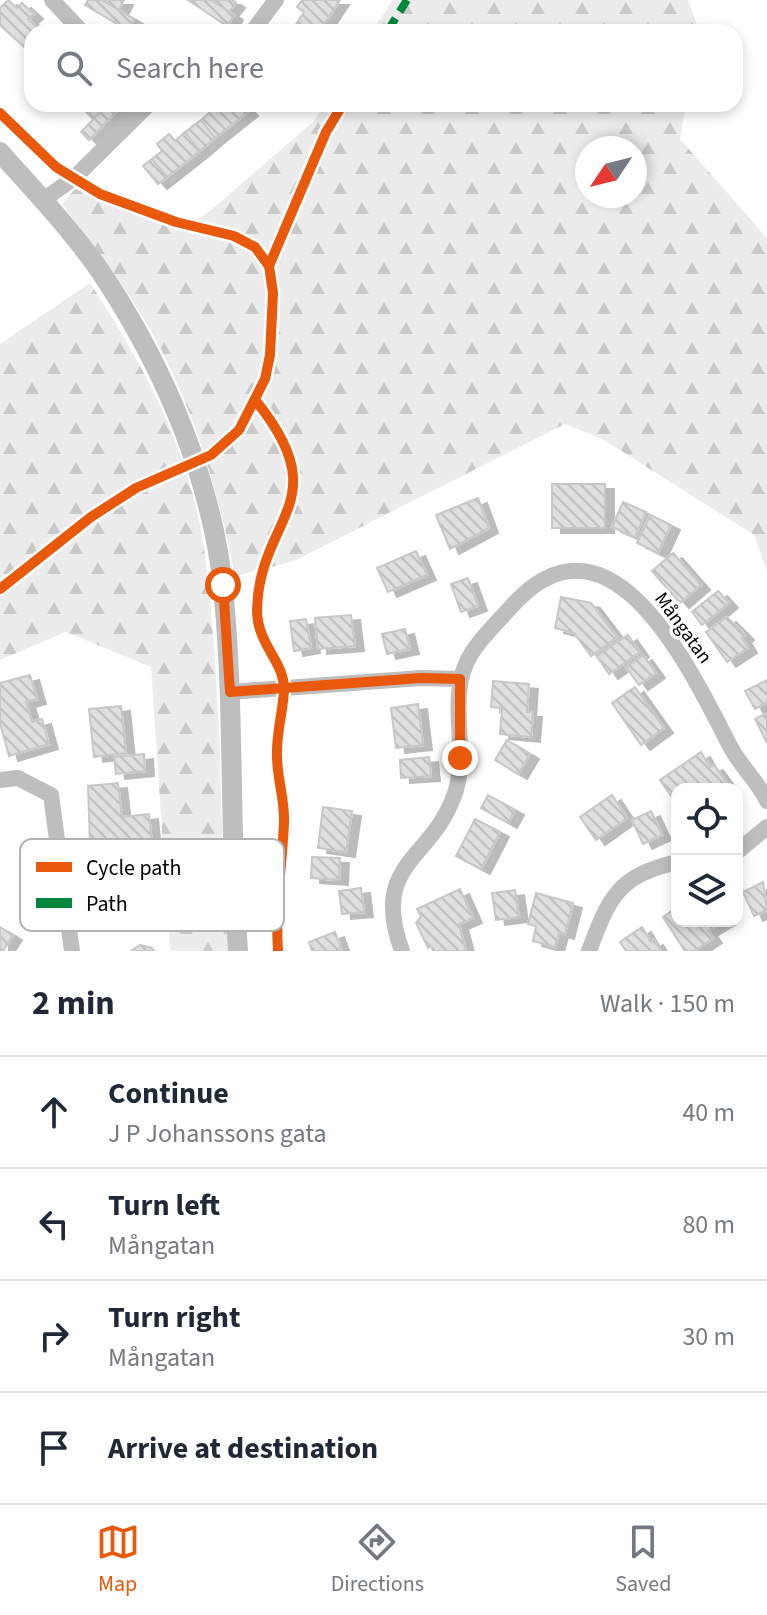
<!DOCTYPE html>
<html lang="en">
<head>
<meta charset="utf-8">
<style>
  body { margin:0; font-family:"Source Sans 3",sans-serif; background:#f6f6f7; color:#1f2937 }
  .controls { position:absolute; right:24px; bottom:24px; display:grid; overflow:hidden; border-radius:16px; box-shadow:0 4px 12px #0003 }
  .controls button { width:72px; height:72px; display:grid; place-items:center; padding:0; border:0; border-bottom:2px solid #e0e1e3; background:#fff; color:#1f2937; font:40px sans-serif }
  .compass { position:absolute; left:575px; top:136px; width:72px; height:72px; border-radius:50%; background:#fff; box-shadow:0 4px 12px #0003; rotate:235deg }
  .stop { position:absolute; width:24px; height:24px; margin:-18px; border:6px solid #ea580c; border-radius:50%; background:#fff }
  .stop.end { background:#ea580c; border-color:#fff; box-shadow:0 2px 8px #0008 }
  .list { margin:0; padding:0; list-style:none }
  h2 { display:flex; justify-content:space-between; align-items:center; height:104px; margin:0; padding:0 32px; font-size:34px }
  h2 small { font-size:26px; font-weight:400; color:#747a83 }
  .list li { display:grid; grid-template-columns:52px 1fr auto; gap:24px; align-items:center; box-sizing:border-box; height:112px; padding:0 32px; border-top:2px solid #e0e1e3 }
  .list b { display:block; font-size:30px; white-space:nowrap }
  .list p { margin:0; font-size:26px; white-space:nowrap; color:#747a83 }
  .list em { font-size:26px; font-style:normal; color:#747a83 }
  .icon { flex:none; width:44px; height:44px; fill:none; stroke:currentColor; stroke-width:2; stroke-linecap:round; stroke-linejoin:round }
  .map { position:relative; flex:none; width:767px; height:951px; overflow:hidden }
  .search { position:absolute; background:#fff; box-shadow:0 4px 12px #0003; left:24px; right:24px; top:24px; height:88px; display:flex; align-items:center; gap:20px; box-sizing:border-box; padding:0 28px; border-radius:24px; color:#747a83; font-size:30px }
  .sheet { height:552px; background:#fff }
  nav { display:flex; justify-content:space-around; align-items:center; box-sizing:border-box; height:112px; border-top:2px solid #e0e1e3; background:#fff; font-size:22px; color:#747a83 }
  nav a { display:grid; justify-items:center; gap:4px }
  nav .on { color:#ea580c }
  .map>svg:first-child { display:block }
  .forest { fill:url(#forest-firs); fill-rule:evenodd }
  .building { fill:url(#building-back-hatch); stroke:#c7c7c7; stroke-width:2; filter:url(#shadow) }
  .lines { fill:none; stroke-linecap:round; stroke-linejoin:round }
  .minor { stroke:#bebebe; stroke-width:16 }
  .tertiary { stroke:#bebebe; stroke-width:20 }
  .quiet { stroke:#00873e; stroke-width:8; stroke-dasharray:16 8; stroke-linecap:butt }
  .cycleway-casing { stroke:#fff; stroke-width:15 }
  .cycleway { stroke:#e8590c; stroke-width:10 }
  .route { stroke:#ea580c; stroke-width:10 }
  .labels { text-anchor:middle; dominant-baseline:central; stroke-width:7; stroke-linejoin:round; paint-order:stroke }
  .street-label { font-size:20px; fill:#000; stroke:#fff }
  .key { fill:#fff; stroke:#b2b2b2; stroke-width:2 }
  .key-label { font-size:22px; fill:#000 }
</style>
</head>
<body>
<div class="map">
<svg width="767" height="951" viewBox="0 0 767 951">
  <defs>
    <pattern id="forest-firs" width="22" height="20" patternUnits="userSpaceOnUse" patternTransform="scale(2)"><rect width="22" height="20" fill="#ececec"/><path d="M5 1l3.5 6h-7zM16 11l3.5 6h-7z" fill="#c9c9c9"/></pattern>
    <pattern id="building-back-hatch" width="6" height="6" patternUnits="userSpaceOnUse" patternTransform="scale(2)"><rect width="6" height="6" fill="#dfdfdf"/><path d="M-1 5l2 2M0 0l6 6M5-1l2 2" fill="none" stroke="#bebebe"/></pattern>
    <filter id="shadow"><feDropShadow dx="9" dy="5" stdDeviation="0" flood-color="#0004"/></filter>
  </defs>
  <rect width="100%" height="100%" fill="#fff"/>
  <path class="forest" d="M393,0H688L699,30L372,32Z
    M325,104H686L680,139L767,238V571L754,535L604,440L565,424L294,561L235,576C218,490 194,407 150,329C124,285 93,245 62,204L75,189L184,228L210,211L314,121ZM587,148H635V196H587Z
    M90,283C130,344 167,408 188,478C203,525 208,574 212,622C222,732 220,842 228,951H170L151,667L66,632L0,660V344Z"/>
  <path class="building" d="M8,0L17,8L22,3L34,14L28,19L39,29L23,46L0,25V8Z
    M88,0H102L134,19L127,30L85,5Z
    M102,0H124L119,10Z
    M188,0H211L234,15L227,26Z
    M211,0H232L236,3L229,12Z
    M302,0H340L319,32H311L297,23L304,12L297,7Z
    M297,23L311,32L291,31Z
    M32,36V51L30,53L23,46Z
    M92,104H108L93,119L85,111Z
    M108,104L123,105L89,140L81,132Z
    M205,104H243L249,111L215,138L201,120L211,111Z
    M201,120L215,138L200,151L185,132Z
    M185,132L200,151L167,177L152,159L162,151L157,144L169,134L175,141Z
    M152,159L167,177L158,184L143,166Z
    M552,484H605V528H552Z
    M478,498L489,528L450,549L436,515Z
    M623,502L646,512L635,537L612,527Z
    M650,515L671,525L658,553L637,543Z
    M416,551L427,575L388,592L377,568Z
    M673,553L701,585L680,603L652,571Z
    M468,578L478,606L461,612L451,584Z
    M718,591L729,603L702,625L692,612Z
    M561,597L591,603L617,637L591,656L574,633L555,628Z
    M351,615L355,646L318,649L315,618Z
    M727,617L745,635L742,638L748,648L727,662L706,632Z
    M306,619L311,648L294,651L290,621Z
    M405,629L410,649L387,654L382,634Z
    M628,635L640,652L609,674L597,656Z
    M643,655L656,673L639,685L626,667Z
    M30,675L37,699L26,702L32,722L42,719L49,744L9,756L0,723V683Z
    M767,680V702L755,709L745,691Z
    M493,681L529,684L527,712H533L531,737L500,734L502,708L491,707Z
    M635,687L664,728L641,745L612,703Z
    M418,704L423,745L396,748L391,708Z
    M121,706L126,753L94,757L89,709Z
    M767,713V743L755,719Z
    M507,740L530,754L518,774L495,760Z
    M701,752L710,767L714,765L726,782L722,784L726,789H677L676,803L660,780Z
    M144,754L145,771L116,774L114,757Z
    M429,757L431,776L401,778L400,760Z
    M118,783L122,817L149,814L152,843L95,849L94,844H90L88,786Z
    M488,795L515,810L508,823L481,808Z
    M612,795L627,818L596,840L580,817Z
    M323,807L352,811L346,852L318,848Z
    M651,811L662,835L643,844L632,820Z
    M475,819L500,832L481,869L456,856Z
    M312,857L340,858L339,880L311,878Z
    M763,882L767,910L754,916L743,892Z
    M361,888L364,912L342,914L339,891Z
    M460,889L473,918L459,924L466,951H433L431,946L428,948L416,923L421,917L417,909Z
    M515,890L519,917L496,920L492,893Z
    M536,893L573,903L565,934L559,932L555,947L533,941L536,926L528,924Z
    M677,907V921H724L708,931L713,938L694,951H685L663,917Z
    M0,927L13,935L3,951H0Z
    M642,927L651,942L654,940L661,951H626L620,942Z
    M335,932L342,951H312L309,942Z
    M140,945L152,948L154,951H131Z"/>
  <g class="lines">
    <path class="minor" d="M52,0L82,32
      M252,32L276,0
      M43,200L74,178L149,104
      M230,692L421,678L460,679
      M0,780L18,778L51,795L72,951
      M737,852L767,827
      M402,951C369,861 434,861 456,790C468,749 449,702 466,664C475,643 496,624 511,607C610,495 691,671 730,746C740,766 758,781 767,801
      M589,951C609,897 618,876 677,862"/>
    <path class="tertiary" d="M0,152C37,194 78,236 108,283C166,372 212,482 223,587C235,708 229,830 238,951"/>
    <path class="quiet" d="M387,32L407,0"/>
    <defs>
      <path id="cycleway" d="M0,113L56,167L100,194L176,222L234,236L255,247L269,266
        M256,401C338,503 259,516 257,610C257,645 285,662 284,690C283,712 276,734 277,756C277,779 285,800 284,823C282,866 275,907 278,951
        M0,589L91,517L136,488L211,455L239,430L265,379L270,355L273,293L269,266L326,132L343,104"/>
    </defs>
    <use href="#cycleway" class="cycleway-casing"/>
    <use href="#cycleway" class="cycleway"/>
  </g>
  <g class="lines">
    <path class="route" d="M223,585L230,692L421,678L460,679V758"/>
  </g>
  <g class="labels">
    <g class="street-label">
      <text transform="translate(683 628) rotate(54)">Mångatan</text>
    </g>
  </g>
  <rect x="20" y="839" width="264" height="92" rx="12" class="key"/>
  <rect x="36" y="862" width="36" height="10" fill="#e8590c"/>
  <rect x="36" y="898" width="36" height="10" fill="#00873e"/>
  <g class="key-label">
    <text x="86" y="875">Cycle path</text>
    <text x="86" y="911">Path</text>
  </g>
</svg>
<div class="controls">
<button><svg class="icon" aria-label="locate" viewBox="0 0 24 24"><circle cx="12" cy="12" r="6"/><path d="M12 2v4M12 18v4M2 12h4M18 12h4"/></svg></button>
<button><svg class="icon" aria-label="layers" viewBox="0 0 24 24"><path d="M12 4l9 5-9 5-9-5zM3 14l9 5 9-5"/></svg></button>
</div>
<svg class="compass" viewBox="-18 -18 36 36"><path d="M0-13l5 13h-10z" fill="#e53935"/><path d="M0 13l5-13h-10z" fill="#747a83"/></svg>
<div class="stop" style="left:223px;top:585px"></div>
<div class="stop end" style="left:460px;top:758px"></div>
<div class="search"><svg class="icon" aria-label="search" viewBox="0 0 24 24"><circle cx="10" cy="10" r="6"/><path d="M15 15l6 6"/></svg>Search here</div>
</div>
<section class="sheet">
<h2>2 min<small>Walk · 150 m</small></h2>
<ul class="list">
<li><svg class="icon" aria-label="ahead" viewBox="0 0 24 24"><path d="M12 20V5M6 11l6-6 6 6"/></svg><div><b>Continue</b><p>J P Johanssons gata</p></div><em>40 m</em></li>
<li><svg class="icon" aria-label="left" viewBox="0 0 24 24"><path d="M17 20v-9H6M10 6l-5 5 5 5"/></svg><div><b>Turn left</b><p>Mångatan</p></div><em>80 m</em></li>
<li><svg class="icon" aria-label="right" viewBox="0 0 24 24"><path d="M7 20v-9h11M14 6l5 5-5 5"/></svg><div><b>Turn right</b><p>Mångatan</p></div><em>30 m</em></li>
<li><svg class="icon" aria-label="arrive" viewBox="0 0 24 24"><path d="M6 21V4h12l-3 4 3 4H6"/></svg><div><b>Arrive at destination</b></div></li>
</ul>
</section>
<nav>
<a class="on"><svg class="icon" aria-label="map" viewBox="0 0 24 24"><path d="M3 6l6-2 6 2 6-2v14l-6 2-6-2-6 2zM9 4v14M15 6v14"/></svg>Map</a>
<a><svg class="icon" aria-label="directions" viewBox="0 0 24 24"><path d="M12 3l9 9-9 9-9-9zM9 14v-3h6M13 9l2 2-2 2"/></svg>Directions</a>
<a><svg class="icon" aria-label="saved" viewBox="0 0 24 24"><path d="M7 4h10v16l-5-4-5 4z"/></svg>Saved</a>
</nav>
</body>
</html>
